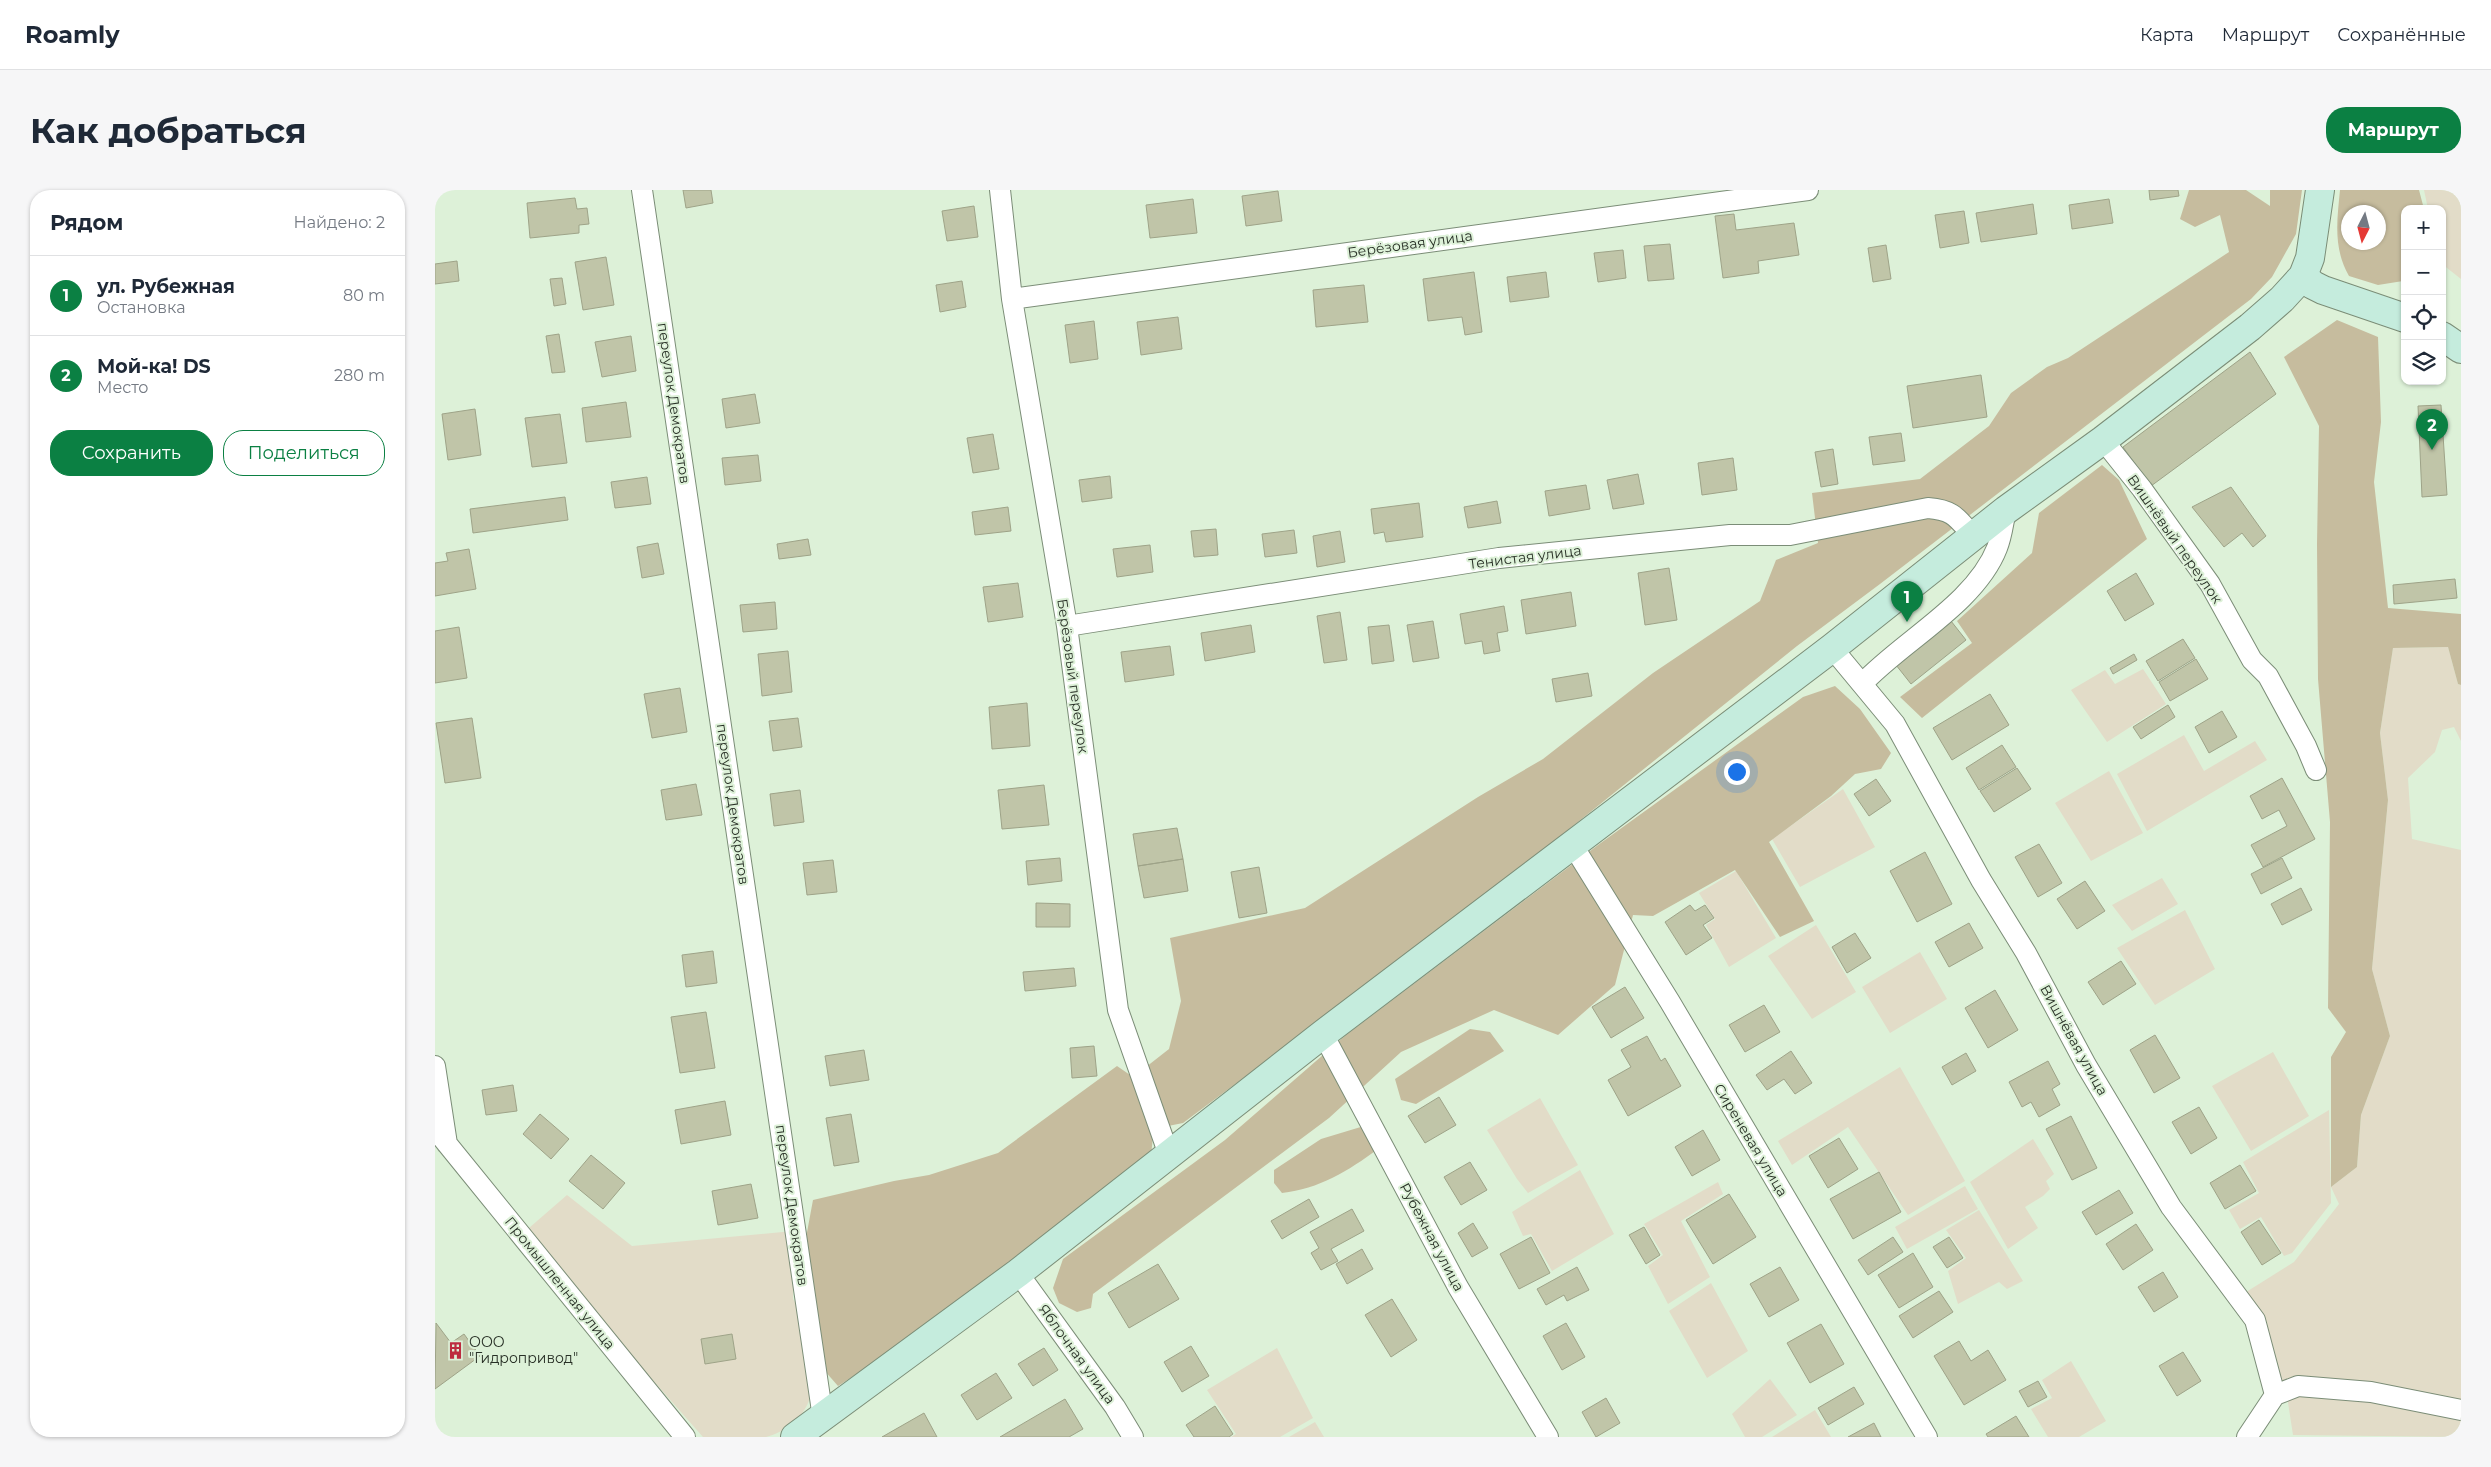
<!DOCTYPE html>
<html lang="ru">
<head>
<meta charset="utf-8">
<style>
  body { margin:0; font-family:Montserrat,sans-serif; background:#f6f6f7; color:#1f2937 }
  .controls { position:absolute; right:15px; top:15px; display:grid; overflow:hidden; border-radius:10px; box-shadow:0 1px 4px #0004 }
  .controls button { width:45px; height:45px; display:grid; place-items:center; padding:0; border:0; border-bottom:1px solid #e0e1e3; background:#fff; color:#1f2937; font:25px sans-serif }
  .compass { position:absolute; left:1906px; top:15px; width:45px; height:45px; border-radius:50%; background:#fff; box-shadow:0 1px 4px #0004; rotate:186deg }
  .you { position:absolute; left:1301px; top:581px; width:18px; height:18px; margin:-12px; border:4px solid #fff; border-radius:50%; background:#1a73e8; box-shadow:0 0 0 8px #1a73e833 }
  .badge { display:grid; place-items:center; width:32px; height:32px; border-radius:50%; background:#0b8043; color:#fff; font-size:16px; font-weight:700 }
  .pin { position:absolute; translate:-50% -41px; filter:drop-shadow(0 1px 2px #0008) }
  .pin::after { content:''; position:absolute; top:26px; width:18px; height:15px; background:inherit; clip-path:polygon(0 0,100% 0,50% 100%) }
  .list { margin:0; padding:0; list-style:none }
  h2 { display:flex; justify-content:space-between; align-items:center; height:65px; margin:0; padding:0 20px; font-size:21px }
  h2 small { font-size:16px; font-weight:400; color:#747a83 }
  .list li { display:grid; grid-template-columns:32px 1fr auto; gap:15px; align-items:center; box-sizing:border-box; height:80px; padding:0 20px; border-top:1px solid #e0e1e3 }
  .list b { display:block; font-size:19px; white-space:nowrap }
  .list p { margin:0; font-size:16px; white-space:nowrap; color:#747a83 }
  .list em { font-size:16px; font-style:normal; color:#747a83 }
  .actions { display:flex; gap:10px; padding:15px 20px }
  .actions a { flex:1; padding:11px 0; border:1px solid #0b8043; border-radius:20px; text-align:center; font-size:18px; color:#0b8043 }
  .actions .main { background:#0b8043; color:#fff }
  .icon { flex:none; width:28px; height:28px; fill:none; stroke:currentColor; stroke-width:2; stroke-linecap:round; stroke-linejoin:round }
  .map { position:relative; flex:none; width:2026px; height:1247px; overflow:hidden; border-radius:20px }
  header { display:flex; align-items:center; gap:30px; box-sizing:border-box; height:70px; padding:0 25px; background:#fff; border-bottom:1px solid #e0e1e3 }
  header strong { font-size:24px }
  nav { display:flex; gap:28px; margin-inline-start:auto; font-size:18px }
  .intro { display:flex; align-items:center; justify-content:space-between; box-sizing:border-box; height:120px; padding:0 30px }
  h1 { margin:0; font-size:35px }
  .button { padding:12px 22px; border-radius:20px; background:#0b8043; color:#fff; font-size:18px; font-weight:700 }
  main { display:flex; gap:30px; padding:0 30px }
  aside { flex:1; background:#fff; border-radius:20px; box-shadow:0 1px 4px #0004 }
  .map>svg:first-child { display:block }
  .green { fill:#e2dcc8 }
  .forest { fill:#c6bc9e; fill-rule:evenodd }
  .building { fill:#c0c5a8; stroke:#9ea388 }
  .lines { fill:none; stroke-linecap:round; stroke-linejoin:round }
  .street-casing { stroke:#7b8d77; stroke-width:22 }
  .secondary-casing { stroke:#7b8d77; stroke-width:30 }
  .street { stroke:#fff; stroke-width:20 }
  .secondary { stroke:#c5ecdd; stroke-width:28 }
  .labels { text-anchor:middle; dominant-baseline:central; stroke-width:4; stroke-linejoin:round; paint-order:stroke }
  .street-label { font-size:14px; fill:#283026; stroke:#ddf1d8 }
  .poi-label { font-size:14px; fill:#283026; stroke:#ddf1d8; text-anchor:start }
</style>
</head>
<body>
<header>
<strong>Roamly</strong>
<nav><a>Карта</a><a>Маршрут</a><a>Сохранённые</a></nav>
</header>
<div class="intro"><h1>Как добраться</h1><a class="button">Маршрут</a></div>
<main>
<aside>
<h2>Рядом<small>Найдено: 2</small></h2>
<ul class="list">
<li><span class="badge">1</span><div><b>ул. Рубежная</b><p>Остановка</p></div><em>80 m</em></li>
<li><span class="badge">2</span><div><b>Мой-ка! DS</b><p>Место</p></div><em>280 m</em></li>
</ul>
<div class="actions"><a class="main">Сохранить</a><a>Поделиться</a></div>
</aside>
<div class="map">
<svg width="2026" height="1247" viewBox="0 0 2026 1247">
  <rect width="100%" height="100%" fill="#ddf1d8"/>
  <path class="green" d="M1989,0H2026V89L2007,74V19H1993Z
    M2013,457L2023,494L2026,495V551L2019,537L2007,540L2000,562L1973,588L1977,649L2026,660V1247L1858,1245L1852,1206L1841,1192L1835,1145L1831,1132L1808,1104L1859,1072L1904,1014L1896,997L1922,977L1926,925L1955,846L1937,779L1953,610L1945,543L1958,458Z
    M1708,479L1731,514L1672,552L1636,500L1670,480L1680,494Z
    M1749,545L1769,581L1820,551L1832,570L1712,641L1682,584Z
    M1674,581L1708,643L1656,671L1620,613Z
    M1408,599L1440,657L1365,697L1337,649Z
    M1301,681L1341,748L1294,777L1271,735L1280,729L1264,703Z
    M1727,688L1743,714L1697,741L1677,715Z
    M1750,720L1780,779L1720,815L1682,758Z
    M1381,735L1421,802L1377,829L1333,766Z
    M1485,762L1512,809L1455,843L1427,797Z
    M1838,862L1874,926L1816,961L1777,896Z
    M1465,877L1530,991L1473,1025L1413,937L1357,975L1343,951Z
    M1105,908L1143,975L1093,1003L1082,989L1052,940Z
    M1894,920L1896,1013L1857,1063L1849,1066L1826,1027L1805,1039L1794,1020L1824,1003L1808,972Z
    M1598,949L1619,984L1611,991L1615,999L1608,1006L1590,1017L1603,1038L1573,1059L1535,992Z
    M1145,980L1179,1044L1117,1081L1096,1044L1088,1046L1077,1022Z
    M1283,992L1288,1004L1246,1031L1275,1087L1233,1114L1213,1076L1228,1065L1209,1034Z
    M1530,996L1543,1019L1472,1059L1460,1037Z
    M132,1005L197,1056L358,1041V1109L366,1120L375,1207C371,1225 350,1243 331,1247C312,1247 288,1247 268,1247L207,1178L94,1038Z
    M1544,1020L1588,1091L1572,1099L1564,1092L1523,1114L1513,1081L1531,1068L1511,1040Z
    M1276,1093L1313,1161L1272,1188L1234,1121Z
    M842,1158L878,1228L845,1247H796L801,1244L772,1200Z
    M1636,1171L1671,1231L1644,1247H1613L1596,1219L1617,1208L1607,1190Z
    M1335,1189L1362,1225L1327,1247H1310L1297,1224Z
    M1380,1220L1396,1247H1337Z
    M880,1232L889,1247H854Z"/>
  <path class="forest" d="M1754,0H1811L1835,16V0H1867L1861,44L1837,87L1816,109L1445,394L1362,456L1032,721L748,933L733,936L711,877L734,859L746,811L735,748L870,718L1043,607L1108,569L1218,483L1325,411L1341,370L1383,353L1377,303L1485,289L1554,236L1576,203L1612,177L1633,168L1794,62L1785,25L1760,37L1745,29Z
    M1905,0H1984L1989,19H1970L1968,91L1943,95L1914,86C1898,58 1902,31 1905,0ZM1914,22H1944V52H1914Z
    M1902,130L1943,147L1946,232L1939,292L1953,418L2026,424V495L2023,494L2013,457L1958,458L1945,543L1953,610L1937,779L1955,846L1926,925L1922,977L1896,997V867L1911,842L1893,818L1895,632L1883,489L1882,354L1884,236L1849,167Z
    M1667,275L1684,290L1712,349L1487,528L1465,507L1537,453L1522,431L1597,363L1604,323Z
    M1400,496L1425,519L1456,563L1446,579L1420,584L1396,606L1334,652L1379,731L1345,747L1300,680L1218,726L1198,725L1180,795L1123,845L1059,820L966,862L894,928L658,1104L656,1118L642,1122L624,1113L618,1098L628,1069L790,950L911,845L1163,655L1368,507Z
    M1035,839L1055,842L1069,861L981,914L966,910L960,889Z
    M682,876L698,887L718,946L716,966L504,1131L403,1196L389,1180L370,1053L378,1010L459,991L494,985L563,963Z
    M929,936L943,959C913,981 884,999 847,1003L839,993V980L886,949Z"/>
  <path class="building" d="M248,0H276L278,13L251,18Z
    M1714,0H1743L1744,6L1715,10Z
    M843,1L847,31L811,36L807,6Z
    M140,8L142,19L152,18L154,34L144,35V43L95,48L92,13Z
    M758,9L762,43L715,48L711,15Z
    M1674,9L1678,33L1637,39L1634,15Z
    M1598,14L1602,44L1546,52L1541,23Z
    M539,16L543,47L512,51L507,21Z
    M1529,21L1534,53L1505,58L1500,25Z
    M1299,24L1301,40L1359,33L1364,65L1323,71L1324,83L1288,88L1280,26Z
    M1235,54L1239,89L1213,91L1209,56Z
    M1451,55L1456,89L1438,92L1433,58Z
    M1188,60L1191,88L1163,92L1159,63Z
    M171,67L179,115L148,120L140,72Z
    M22,71L24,91L0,94V74Z
    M1039,82L1047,142L1030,145L1027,127L993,131L988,89Z
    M1111,82L1114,107L1075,112L1072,87Z
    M127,88L131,114L119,116L115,89Z
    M527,91L531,117L505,122L501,95Z
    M929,95L933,132L881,137L878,100Z
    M743,127L747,159L706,165L702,132Z
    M659,131L663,169L635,173L630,135Z
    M124,144L130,182L117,183L111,146Z
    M196,146L201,181L167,187L160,152Z
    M1815,162L1841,204L1716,296L1688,257Z
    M1546,185L1552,227L1478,238L1472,196Z
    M320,204L325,233L291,238L287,209Z
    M191,212L196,247L151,252L147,218Z
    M2006,215L2012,305L1987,307L1983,216Z
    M40,219L46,265L13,270L7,224Z
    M125,224L132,273L97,277L90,228Z
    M1466,243L1470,271L1438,275L1434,247Z
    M558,244L564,279L538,283L532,248Z
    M1398,259L1403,294L1386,297L1380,262Z
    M323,265L326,291L290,295L287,268Z
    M1298,268L1302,300L1267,305L1263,273Z
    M1203,284L1209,314L1178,319L1172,290Z
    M675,286L677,308L647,312L644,290Z
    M212,287L216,314L180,318L176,292Z
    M1151,295L1155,319L1114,326L1110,301Z
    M1796,297L1831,346L1818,357L1807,343L1789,357L1757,317Z
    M130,307L133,330L38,343L35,319Z
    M1062,311L1066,333L1033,338L1029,317Z
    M984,313L988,347L951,352L949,342L939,344L936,319Z
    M573,317L576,341L540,345L537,322Z
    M781,339L783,365L759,367L756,341Z
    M859,340L862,363L830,367L827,344Z
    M905,341L910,372L882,377L878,346Z
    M373,349L376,365L344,369L342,354Z
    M223,353L229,384L207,388L202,357Z
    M715,355L718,382L682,387L678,359Z
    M34,359L41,399L0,406V373L13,371L11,363Z
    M1234,378L1242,430L1210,435L1203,383Z
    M1701,383L1719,414L1690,431L1672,401Z
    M2020,389L2022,408L1959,414L1958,395Z
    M583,393L588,427L553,432L548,397Z
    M1136,402L1141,436L1091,444L1086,410Z
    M340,412L342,439L308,442L305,415Z
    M1069,416L1073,441L1062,443L1065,461L1049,464L1047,451L1030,454L1025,424Z
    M905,422L912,470L889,473L882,426Z
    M998,431L1004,468L978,472L972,435Z
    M1516,431L1531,450L1476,494L1461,475Z
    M816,435L820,462L770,471L766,443Z
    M954,435L959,471L937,474L933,437Z
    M24,437L32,488L0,493V441Z
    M1748,449L1760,468L1723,491L1711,471Z
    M735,456L739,485L690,492L686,462Z
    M353,461L357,502L327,506L323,464Z
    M1699,464L1702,470L1678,484L1675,478Z
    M1761,469L1773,489L1735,511L1724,492Z
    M1153,483L1157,506L1121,512L1117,489Z
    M245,498L252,542L217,548L209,504Z
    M1555,504L1574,535L1517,570L1498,538Z
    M592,513L595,556L557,559L554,517Z
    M1733,515L1740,527L1706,549L1698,537Z
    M1787,521L1802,547L1774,563L1760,537Z
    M37,528L46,588L10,593L1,533Z
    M363,528L367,557L338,561L334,531Z
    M1567,555L1581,577L1544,600L1531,578Z
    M1582,578L1596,599L1559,622L1545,601Z
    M1847,588L1880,649L1828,677L1816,655L1852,636L1844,620L1827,629L1815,606Z
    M1441,589L1456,611L1434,626L1419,604Z
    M261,594L267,625L231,630L226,600Z
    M609,595L614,635L567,639L563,600Z
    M365,600L369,632L339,636L335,604Z
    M742,638L748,669L703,676L698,644Z
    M1604,654L1627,693L1603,707L1580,667Z
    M1490,662L1517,714L1482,732L1455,681Z
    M625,668L627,691L593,695L591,671Z
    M1847,668L1857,688L1826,704L1816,684Z
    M748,669L753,701L709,708L703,676Z
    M398,670L402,702L372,705L368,673Z
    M824,677L832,723L804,728L796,682Z
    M1650,691L1670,721L1642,739L1622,709Z
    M1866,698L1877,720L1847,735L1836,714Z
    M601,713L635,714V737H601Z
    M1255,715L1260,721L1270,715L1279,728L1268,735L1277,748L1251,765L1230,732Z
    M1534,733L1548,758L1514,777L1500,752Z
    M1420,743L1436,768L1412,783L1397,757Z
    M278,761L282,793L251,797L247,765Z
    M1686,771L1701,794L1668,815L1653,792Z
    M639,778L641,796L590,801L588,782Z
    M1190,797L1209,828L1176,848L1157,817Z
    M1560,800L1583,840L1553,858L1530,818Z
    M1329,815L1345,842L1310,862L1294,835Z
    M271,822L280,878L245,883L236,827Z
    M1720,845L1745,888L1719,903L1695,860Z
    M1212,846L1226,871L1230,868L1246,896L1193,926L1173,890L1196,877L1186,860Z
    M659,856L662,886L637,888L635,858Z
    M429,860L434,890L395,896L390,866Z
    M1356,861L1377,893L1360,904L1349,889L1332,900L1321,885Z
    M1531,863L1541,881L1517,895L1507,877Z
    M1613,871L1625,894L1617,899L1625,915L1604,927L1596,912L1587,917L1574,892Z
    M78,895L82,921L51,925L47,900Z
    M1004,907L1021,935L990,953L973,926Z
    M290,911L296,945L246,954L240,920Z
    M1764,917L1782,948L1756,964L1737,932Z
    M105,924L134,949L116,969L88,944Z
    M416,924L424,972L399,976L391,928Z
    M1636,926L1662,978L1637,990L1611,939Z
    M1268,940L1285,970L1257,986L1240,957Z
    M1404,948L1423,979L1393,998L1374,966Z
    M156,965L190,993L168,1019L134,991Z
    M1035,972L1052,1000L1026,1015L1009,987Z
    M1805,975L1821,1001L1790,1019L1775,993Z
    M1444,982L1466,1022L1418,1049L1395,1009Z
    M316,994L323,1028L283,1035L277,1001Z
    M1684,1000L1698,1023L1661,1045L1647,1022Z
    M1294,1004L1321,1047L1278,1074L1251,1030Z
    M874,1009L884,1027L847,1049L836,1031Z
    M917,1019L929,1041L896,1059L903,1071L886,1080L876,1063L884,1058L875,1042Z
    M1824,1030L1846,1063L1827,1075L1806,1042Z
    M1038,1033L1053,1058L1037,1067L1023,1043Z
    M1701,1034L1718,1060L1688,1080L1671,1054Z
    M1209,1037L1225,1065L1211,1074L1194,1045Z
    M1096,1047L1115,1083L1084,1099L1065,1064Z
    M1458,1047L1468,1062L1433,1085L1423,1070Z
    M1514,1047L1528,1068L1512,1078L1498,1057Z
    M927,1059L938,1079L912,1094L901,1074Z
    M1478,1063L1498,1097L1464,1118L1443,1085Z
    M723,1074L744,1109L694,1138L673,1103Z
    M1142,1077L1154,1100L1132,1111L1129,1105L1111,1115L1102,1099Z
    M1345,1077L1364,1110L1334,1127L1315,1094Z
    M1728,1082L1743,1107L1719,1122L1703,1097Z
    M1504,1101L1518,1122L1478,1148L1464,1126Z
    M957,1109L982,1150L956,1167L930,1125Z
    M1,1133L16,1153L29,1144L45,1166L0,1199Z
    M1131,1133L1150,1167L1127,1180L1108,1146Z
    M1386,1134L1409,1174L1375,1193L1352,1153Z
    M297,1144L301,1169L270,1174L266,1149Z
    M1524,1151L1536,1171L1553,1160L1571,1190L1529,1215L1499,1166Z
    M756,1156L774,1186L747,1202L729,1172Z
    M609,1158L623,1180L598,1196L583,1174Z
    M1748,1162L1766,1191L1742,1206L1724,1176Z
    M561,1183L577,1208L542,1230L526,1205Z
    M1603,1191L1612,1207L1593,1217L1584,1201Z
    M1419,1197L1429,1214L1393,1235L1383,1218Z
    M1171,1208L1185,1233L1161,1247L1147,1222Z
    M630,1209L648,1239L634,1247H565Z
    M780,1216L798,1244L794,1247H759L751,1235Z
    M489,1223L502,1247H447Z
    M1581,1226L1594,1247H1553L1551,1244Z
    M1439,1233L1446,1247H1413Z"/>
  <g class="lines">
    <defs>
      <path id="street" d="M207,0L388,1228
        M565,0L577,109L632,436L683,820L734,965
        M577,109L1373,0
        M1668,250L1707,299L1775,394L1817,470L1833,486L1871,556L1881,580
        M632,436L1064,368L1295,345H1355L1493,318C1519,320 1522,328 1538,346
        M1397,458L1460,534L1546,690L1591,763L1651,875L1736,1017L1820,1130L1840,1205L1812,1247
        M1427,494C1467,451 1540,414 1562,358C1567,346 1568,333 1571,320
        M1137,654L1235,812L1492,1247
        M888,844L1023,1097L1113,1247
        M0,876L12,954
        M0,939L250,1247
        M583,1083L680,1217L698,1247
        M1840,1205L1863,1196L1936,1202L2026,1220"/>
      <path id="secondary" d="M1868,86L1878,95L1888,100L1970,128
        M2007,146L2026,159
        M360,1247L583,1083L888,844L1397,458L1571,320L1668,250L1815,137L1847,109L1868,86L1875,68L1885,0"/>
    </defs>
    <use href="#street" class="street-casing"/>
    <use href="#secondary" class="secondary-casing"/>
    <use href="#street" class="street"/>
    <use href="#secondary" class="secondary"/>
  </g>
  <defs>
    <symbol id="building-bare" viewBox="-9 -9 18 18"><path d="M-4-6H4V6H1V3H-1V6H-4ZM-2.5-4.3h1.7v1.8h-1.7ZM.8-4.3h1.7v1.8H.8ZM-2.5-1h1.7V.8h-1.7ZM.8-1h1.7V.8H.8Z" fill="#bd2c3f" stroke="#ddf1d8" stroke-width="2.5" paint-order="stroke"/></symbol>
  </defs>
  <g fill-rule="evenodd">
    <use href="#building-bare" x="8" y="1148" width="25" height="25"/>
  </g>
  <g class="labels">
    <g class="street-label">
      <text transform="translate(975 54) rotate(-8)">Берёзовая улица</text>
      <text transform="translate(239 213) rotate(82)">переулок Демократов</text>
      <text transform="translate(1740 349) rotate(55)">Вишнёвый переулок</text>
      <text transform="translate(1090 367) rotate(-7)">Тенистая улица</text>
      <text transform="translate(638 486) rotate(82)">Берёзовый переулок</text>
      <text transform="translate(298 614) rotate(82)">переулок Демократов</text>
      <text transform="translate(1639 850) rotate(61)">Вишнёвая улица</text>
      <text transform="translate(1316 950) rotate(59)">Сиреневая улица</text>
      <text transform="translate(357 1015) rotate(82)">переулок Демократов</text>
      <text transform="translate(997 1047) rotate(62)">Рубежная улица</text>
      <text transform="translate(125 1093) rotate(51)">Промышленная улица</text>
      <text transform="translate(642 1164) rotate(54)">Яблочная улица</text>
    </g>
    <g class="poi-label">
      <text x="34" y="1152">ООО<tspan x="34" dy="16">"Гидропривод"</tspan></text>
    </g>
  </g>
</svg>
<div class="controls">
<button>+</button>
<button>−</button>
<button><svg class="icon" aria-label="locate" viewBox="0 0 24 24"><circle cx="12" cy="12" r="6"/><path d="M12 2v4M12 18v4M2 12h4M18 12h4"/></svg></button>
<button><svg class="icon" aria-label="layers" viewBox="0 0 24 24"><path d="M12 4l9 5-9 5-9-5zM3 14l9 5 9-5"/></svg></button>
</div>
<svg class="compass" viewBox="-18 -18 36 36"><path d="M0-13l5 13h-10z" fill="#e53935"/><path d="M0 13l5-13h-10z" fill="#747a83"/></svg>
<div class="you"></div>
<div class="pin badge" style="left:1472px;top:432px">1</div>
<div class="pin badge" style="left:1997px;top:260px">2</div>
</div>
</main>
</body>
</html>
